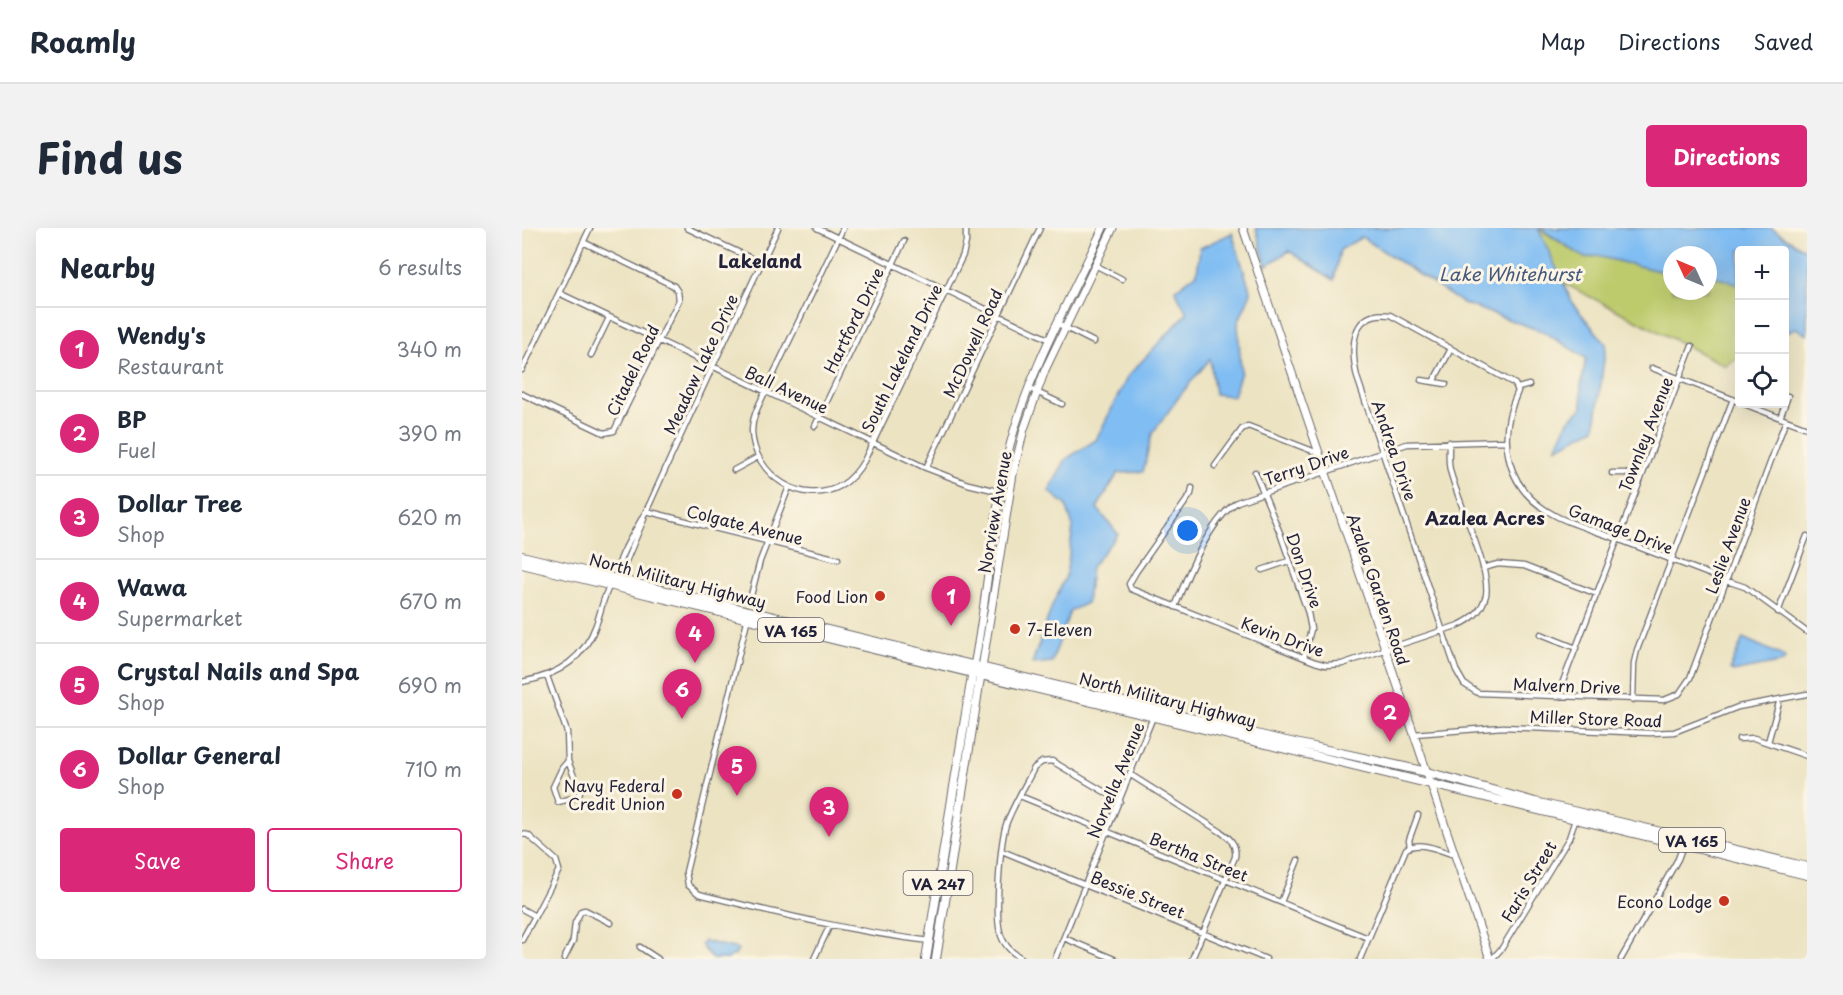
<!DOCTYPE html>
<html lang="en">
<head>
<meta charset="utf-8">
<style>
  body { margin:0; font-family:"Playpen Sans",sans-serif; background:#f2f2f3; color:#1f2937 }
  .controls { position:absolute; right:18px; top:18px; display:grid; overflow:hidden; border-radius:6px; box-shadow:0 6px 24px #0002 }
  .controls button { width:54px; height:54px; display:grid; place-items:center; padding:0; border:0; border-bottom:2px solid #e0e1e3; background:#fff; color:#1f2937; font:30px sans-serif }
  .compass { position:absolute; left:1141px; top:18px; width:54px; height:54px; border-radius:50%; background:#fff; box-shadow:0 6px 24px #0002; rotate:314deg }
  .you { position:absolute; left:666px; top:303px; width:21px; height:21px; margin:-15px; border:4px solid #fff; border-radius:50%; background:#1a73e8; box-shadow:0 0 0 9px #1a73e833 }
  .badge { display:grid; place-items:center; width:39px; height:39px; border-radius:50%; background:#db2777; color:#fff; font-size:20px; font-weight:700 }
  .pin { position:absolute; translate:-50% -50px; filter:drop-shadow(0 2px 3px #0008) }
  .pin::after { content:''; position:absolute; top:32px; width:21px; height:18px; background:inherit; clip-path:polygon(0 0,100% 0,50% 100%) }
  .list { margin:0; padding:0; list-style:none }
  h2 { display:flex; justify-content:space-between; align-items:center; height:78px; margin:0; padding:0 24px; font-size:26px }
  h2 small { font-size:20px; font-weight:400; color:#747a83 }
  .list li { display:grid; grid-template-columns:39px 1fr auto; gap:18px; align-items:center; box-sizing:border-box; height:84px; padding:0 24px; border-top:2px solid #e0e1e3 }
  .list b { display:block; font-size:22px; white-space:nowrap }
  .list p { margin:0; font-size:20px; white-space:nowrap; color:#747a83 }
  .list em { font-size:20px; font-style:normal; color:#747a83 }
  .actions { display:flex; gap:12px; padding:18px 24px }
  .actions a { flex:1; padding:14px 0; border:2px solid #db2777; border-radius:6px; text-align:center; font-size:21px; color:#db2777 }
  .actions .main { background:#db2777; color:#fff }
  .icon { flex:none; width:33px; height:33px; fill:none; stroke:currentColor; stroke-width:2; stroke-linecap:round; stroke-linejoin:round }
  .map { position:relative; flex:none; width:1285px; height:731px; overflow:hidden; border-radius:6px }
  header { display:flex; align-items:center; gap:36px; box-sizing:border-box; height:84px; padding:0 30px; background:#fff; border-bottom:2px solid #e0e1e3 }
  header strong { font-size:28px }
  nav { display:flex; gap:33px; margin-inline-start:auto; font-size:21px }
  .intro { display:flex; align-items:center; justify-content:space-between; box-sizing:border-box; height:144px; padding:0 36px }
  h1 { margin:0; font-size:42px }
  .button { padding:15px 27px; border-radius:6px; background:#db2777; color:#fff; font-size:21px; font-weight:700 }
  main { display:flex; gap:36px; padding:0 36px }
  aside { flex:1; background:#fff; border-radius:6px; box-shadow:0 6px 24px #0002 }
  .map>svg:first-child { display:block }
  .green { fill:#bdcb6d; stroke:#707654; stroke-width:1.5 }
  .water { fill:#80bdf3; stroke:#517097; stroke-width:1.5 }
  .lines { fill:none; stroke-linecap:round; stroke-linejoin:round }
  .street-casing { stroke:#69666a; stroke-width:7 }
  .secondary-casing { stroke:#69666a; stroke-width:9 }
  .primary-casing { stroke:#69666a; stroke-width:10 }
  .street { stroke:#fff; stroke-width:4.5 }
  .secondary { stroke:#fff; stroke-width:7 }
  .primary { stroke:#fff; stroke-width:8 }
  .poi-dot { fill:#c8321e; stroke:#fcf5e5; stroke-width:2 }
  .labels { text-anchor:middle; dominant-baseline:central; stroke-width:6; stroke-linejoin:round; paint-order:stroke }
  .shield { fill:#fcf5e5; stroke:#63616e; stroke-width:1.5 }
  .shield-label { font-size:15px; font-weight:bold; fill:#22223b }
  .street-label { font-size:16px; fill:#22223b; stroke:#fcf5e5 }
  .poi-label { font-size:16px; fill:#22223b; stroke:#fcf5e5; text-anchor:end }
  .neighbourhood-label { font-size:18px; font-weight:bold; fill:#22223b; stroke:#fcf5e5 }
  .water-label { font-size:18px; font-style:italic; fill:#43587b; stroke:#fcf5e5 }
</style>
</head>
<body>
<header>
<strong>Roamly</strong>
<nav><a>Map</a><a>Directions</a><a>Saved</a></nav>
</header>
<div class="intro"><h1>Find us</h1><a class="button">Directions</a></div>
<main>
<aside>
<h2>Nearby<small>6 results</small></h2>
<ul class="list">
<li><span class="badge">1</span><div><b>Wendy's</b><p>Restaurant</p></div><em>340 m</em></li>
<li><span class="badge">2</span><div><b>BP</b><p>Fuel</p></div><em>390 m</em></li>
<li><span class="badge">3</span><div><b>Dollar Tree</b><p>Shop</p></div><em>620 m</em></li>
<li><span class="badge">4</span><div><b>Wawa</b><p>Supermarket</p></div><em>670 m</em></li>
<li><span class="badge">5</span><div><b>Crystal Nails and Spa</b><p>Shop</p></div><em>690 m</em></li>
<li><span class="badge">6</span><div><b>Dollar General</b><p>Shop</p></div><em>710 m</em></li>
</ul>
<div class="actions"><a class="main">Save</a><a>Share</a></div>
</aside>
<div class="map">
<svg width="1285" height="731" viewBox="0 0 1285 731">
  <rect width="100%" height="100%" fill="#fcf5e5"/>
  <filter id="ink" filterUnits="userSpaceOnUse"><feTurbulence type="fractalNoise" baseFrequency=".0167" numOctaves="2"/><feDisplacementMap in="SourceGraphic" scale="12" xChannelSelector="R" yChannelSelector="G"/><feConvolveMatrix kernelMatrix="1 2 1 2 8 2 1 2 1" color-interpolation-filters="sRGB"/></filter>
  <filter id="wash" filterUnits="userSpaceOnUse"><feTurbulence type="fractalNoise" baseFrequency=".008" numOctaves="4" result="noise"/><feDisplacementMap in="SourceGraphic" scale="24" xChannelSelector="R" yChannelSelector="G"/><feGaussianBlur stdDeviation="1.35" result="paint"/><feColorMatrix in="noise" values="0 0 0 0 0 0 0 0 0 0 0 0 0 0 0 0 0 1.4 0 .05"/><feComposite in="paint" operator="in"/></filter>
  <g filter="url(#wash)">
    <rect width="100%" height="100%" fill="#ece3c2"/>
    <path class="green" d="M1016,0L1063,30L1075,28L1150,46V63H1186V47L1217,56V129L1209,133L1204,138L1041,55Z"/>
    <path class="water" d="M734,0H1016L1051,76L1084,116L1073,200L1034,220L1046,193L1060,180L1059,158L1064,130L1022,104L940,75L840,9L818,22L812,52L767,23L744,38Z
      M1018,0H1249L1285,23V107L1274,100L1263,105L1262,22H1218L1217,56L1186,47V27H1150V46L1075,28L1063,30Z
      M710,5L729,65L716,95L719,144L711,168L693,166L688,131L659,166L630,206L621,244L596,245L575,280L596,306L569,339L565,375L548,383L530,434L510,436L530,378L544,348L551,299L544,277L527,263L544,231L574,212L606,148L665,85L653,62L675,45L678,20Z
      M1221,410L1261,428L1263,431L1261,434L1211,444L1208,441Z
      M182,713L216,721L213,728L211,727L206,731H190L179,717Z"/>
  </g>
  <g filter="url(#ink)">
    <g class="lines">
      <defs>
        <path id="street" d="M165,0L239,35
          M295,0L528,112
          M321,0L243,164C237,177 230,189 230,203C231,247 281,280 320,257C330,251 336,243 342,233L441,27L444,14V0
          M573,37L600,51
          M37,65L404,240L446,256L488,266
          M536,96L572,114
          M69,127L87,90
          M1130,140L1218,174
          M0,142L68,0
          M899,152L924,156
          M911,154L929,121
          M506,160L540,176
          M996,160L1007,157
          M0,166L82,205L92,203L157,72L156,64L152,58L61,14
          M1222,176L1285,200
          M1258,190L1266,168
          M1264,192L1168,450L1157,466L1142,472L956,465L942,456L934,442L835,149C829,122 827,82 868,87L993,156L996,163C974,211 983,262 1034,288C1054,298 1077,304 1098,312C1134,326 1169,339 1205,353L1223,359L1285,404
          M293,198L382,13
          M693,238L720,201L726,198L796,225
          M404,240L518,0
          M212,242L236,229
          M733,244L758,305L786,385L789,401L782,429
          M1090,245H1103L1119,251
          M670,260L669,266L614,344L607,356L609,361L793,434L804,437L820,436L937,397C950,391 960,383 964,367C969,341 935,272 928,242C926,233 927,223 927,214
          M124,283L316,331
          M961,340L976,336L1002,338L1075,366
          M740,342L767,333
          M94,351C96,323 118,298 129,273C170,181 213,91 256,0
          M94,351L99,345L122,291
          M228,371L238,333L267,259
          M653,379C665,348 687,293 715,274L885,216L984,213
          M1256,384L1285,308
          M226,389L164,644L166,657L177,666C254,685 330,704 408,713
          M1019,406L1054,420
          M25,448L45,504L46,533L40,540L31,559L36,574L55,569L58,564L46,533
          M0,454C34,448 62,431 74,397C79,384 81,369 88,357
          M1035,469L1170,118
          M1111,472L1112,435L1115,422L1211,171
          M892,506L981,499L1128,505L1152,504L1216,479L1285,466
          M1217,511L1232,510L1285,528
          M1246,514L1258,471
          M609,547L699,604C708,610 715,617 713,629L670,731
          M498,568L846,710
          M0,606L6,607L34,632L37,642L13,688L0,681
          M888,618L887,612L896,587
          M480,623L744,731
          M759,674L776,632
          M542,710L592,731
          M0,712L13,688
          M118,719L136,731
          M42,731L51,713L53,695L59,683L63,682L89,695
          M292,731L308,697
          M501,731C490,725 481,717 478,704C473,686 478,611 485,594C492,576 503,558 512,540L520,534L530,533L598,573
          M533,731L631,489
          M838,731L884,621C899,612 918,623 933,627
          M970,731L980,720L1047,610L1054,589
          M1099,731L1156,631L1162,615"/>
        <path id="secondary" d="M721,0L968,731
          M452,438C466,365 470,289 488,217C508,141 548,71 581,0
          M460,440L491,246L502,201L523,142L591,0"/>
        <path id="primary" d="M0,328L755,511L905,544L1013,574L1285,639
          M0,336L1285,647
          M404,731L451,442
          M414,731L459,444"/>
      </defs>
      <use href="#street" class="street-casing"/>
      <use href="#secondary" class="secondary-casing"/>
      <use href="#primary" class="primary-casing"/>
      <use href="#street" class="street"/>
      <use href="#secondary" class="secondary"/>
      <use href="#primary" class="primary"/>
    </g>
  </g>
  <g class="poi-dot">
    <circle cx="358" cy="368" r="6"/>
    <circle cx="493" cy="401" r="6"/>
    <circle cx="155" cy="566" r="6"/>
    <circle cx="1202" cy="673" r="6"/>
  </g>
  <g class="labels">
    <g class="shield">
      <rect x="236" y="390" width="66" height="24" rx="4.5"/>
      <rect x="1137" y="600" width="66" height="24" rx="4.5"/>
      <rect x="381.5" y="643" width="69" height="24" rx="4.5"/>
    </g>
    <g class="shield-label">
      <text x="269" y="402">VA 165</text>
      <text x="1170" y="612">VA 165</text>
      <text x="416" y="655">VA 247</text>
    </g>
    <g class="street-label">
      <text transform="translate(331 92) rotate(-64)">Hartford Drive</text>
      <text transform="translate(450 115) rotate(-65)">McDowell Road</text>
      <text transform="translate(379 130) rotate(-64)">South Lakeland Drive</text>
      <text transform="translate(178 136) rotate(-65)">Meadow Lake Drive</text>
      <text transform="translate(110 142) rotate(-64)">Citadel Road</text>
      <text transform="translate(265 161) rotate(25)">Ball Avenue</text>
      <text transform="translate(1123 206) rotate(-69)">Townley Avenue</text>
      <text transform="translate(873 222) rotate(71)">Andrea Drive</text>
      <text transform="translate(784 237) rotate(-19)">Terry Drive</text>
      <text transform="translate(472 284) rotate(-80)">Norview Avenue</text>
      <text transform="translate(223 296) rotate(14)">Colgate Avenue</text>
      <text transform="translate(1099 300) rotate(21)">Gamage Drive</text>
      <text transform="translate(1205 317) rotate(-70)">Leslie Avenue</text>
      <text transform="translate(783 342) rotate(71)">Don Drive</text>
      <text transform="translate(156 352) rotate(14)">North Military Highway</text>
      <text transform="translate(857 361) rotate(71)">Azalea Garden Road</text>
      <text transform="translate(761 408) rotate(20)">Kevin Drive</text>
      <text transform="translate(1045 457) rotate(2)">Malvern Drive</text>
      <text transform="translate(646 471) rotate(14)">North Military Highway</text>
      <text transform="translate(1074 490) rotate(2)">Miller Store Road</text>
      <text transform="translate(593 552) rotate(-68)">Norvella Avenue</text>
      <text transform="translate(677 628) rotate(22)">Bertha Street</text>
      <text transform="translate(1006 653) rotate(-59)">Faris Street</text>
      <text transform="translate(616 666) rotate(22)">Bessie Street</text>
    </g>
    <g class="poi-label">
      <text x="346" y="368">Food Lion</text>
      <text x="505" y="401" text-anchor="start">7-Eleven</text>
      <text x="143" y="557">Navy Federal<tspan x="143" dy="18">Credit Union</tspan></text>
      <text x="1190" y="673">Econo Lodge</text>
    </g>
    <g class="neighbourhood-label">
      <text x="238" y="32">Lakeland</text>
      <text x="963" y="289">Azalea Acres</text>
    </g>
    <g class="water-label">
      <text x="988" y="45">Lake Whitehurst</text>
    </g>
  </g>
</svg>
<div class="controls">
<button>+</button>
<button>−</button>
<button><svg class="icon" aria-label="locate" viewBox="0 0 24 24"><circle cx="12" cy="12" r="6"/><path d="M12 2v4M12 18v4M2 12h4M18 12h4"/></svg></button>
</div>
<svg class="compass" viewBox="-18 -18 36 36"><path d="M0-13l5 13h-10z" fill="#e53935"/><path d="M0 13l5-13h-10z" fill="#747a83"/></svg>
<div class="you"></div>
<div class="pin badge" style="left:429px;top:398px">1</div>
<div class="pin badge" style="left:868px;top:514px">2</div>
<div class="pin badge" style="left:307px;top:609px">3</div>
<div class="pin badge" style="left:173px;top:435px">4</div>
<div class="pin badge" style="left:215px;top:568px">5</div>
<div class="pin badge" style="left:160px;top:491px">6</div>
</div>
</main>
</body>
</html>
